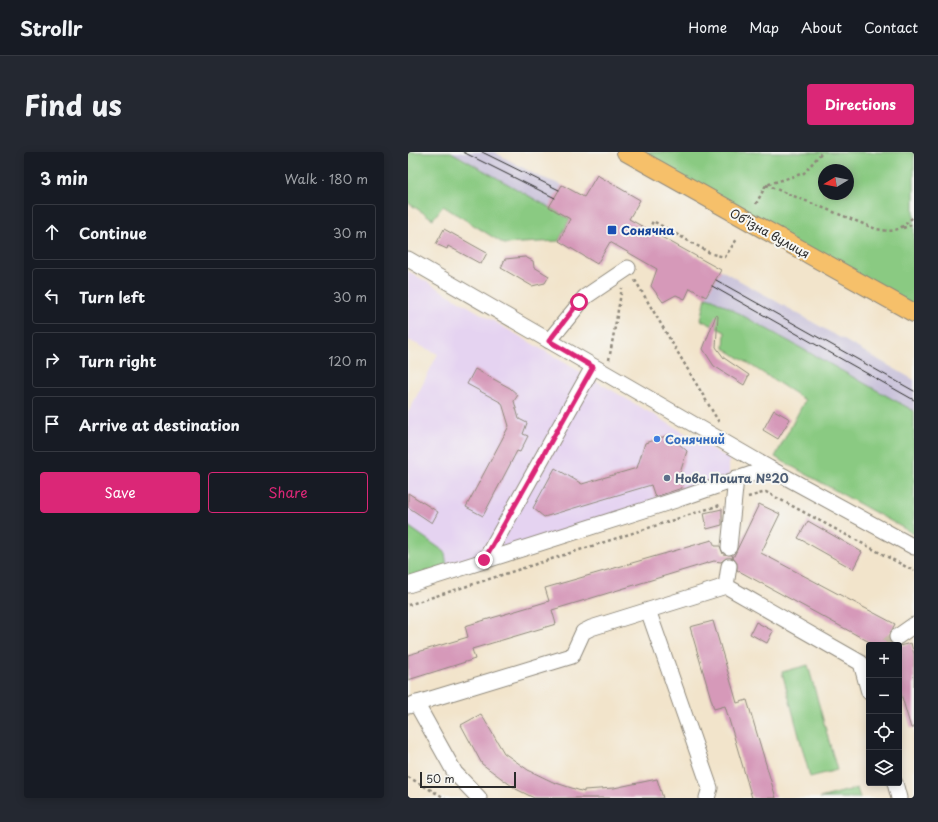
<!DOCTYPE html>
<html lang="en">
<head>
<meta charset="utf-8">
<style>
  body { margin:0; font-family:"Playpen Sans",sans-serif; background:#242831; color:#f1f3f6 }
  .controls { position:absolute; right:12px; bottom:12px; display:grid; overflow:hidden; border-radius:4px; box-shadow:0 2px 10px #0003 }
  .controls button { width:36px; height:36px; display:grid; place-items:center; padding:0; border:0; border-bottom:1px solid #363941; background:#171b24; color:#f1f3f6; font:20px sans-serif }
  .compass { position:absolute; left:410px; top:12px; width:36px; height:36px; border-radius:50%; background:#171b24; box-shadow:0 2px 10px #0003; rotate:260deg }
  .scale { position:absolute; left:12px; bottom:10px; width:96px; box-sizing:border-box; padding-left:4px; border:2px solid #2b2b2b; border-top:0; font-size:11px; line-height:14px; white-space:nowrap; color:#2b2b2b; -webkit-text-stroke:3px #f6f6f2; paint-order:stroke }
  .stop { position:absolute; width:12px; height:12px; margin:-9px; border:3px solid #db2777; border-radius:50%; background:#fff }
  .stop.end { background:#db2777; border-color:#fff; box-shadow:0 1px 4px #0008 }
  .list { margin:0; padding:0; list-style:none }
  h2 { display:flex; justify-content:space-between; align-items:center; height:52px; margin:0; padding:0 16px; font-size:17px }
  h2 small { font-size:13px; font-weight:400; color:#9ea1a6 }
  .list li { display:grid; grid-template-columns:26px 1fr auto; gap:12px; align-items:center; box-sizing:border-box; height:56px; margin:0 8px 8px; padding:0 8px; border:1px solid #363941; border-radius:4px }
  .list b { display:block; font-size:15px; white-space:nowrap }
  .list em { font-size:13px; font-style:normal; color:#9ea1a6 }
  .actions { display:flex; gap:8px; padding:12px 16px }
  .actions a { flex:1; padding:9px 0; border:1px solid #db2777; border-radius:4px; text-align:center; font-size:14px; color:#db2777 }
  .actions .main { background:#db2777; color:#fff }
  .icon { flex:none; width:22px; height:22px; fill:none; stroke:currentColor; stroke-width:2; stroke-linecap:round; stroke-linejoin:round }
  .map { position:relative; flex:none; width:506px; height:646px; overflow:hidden; border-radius:4px }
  header { display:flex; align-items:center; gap:24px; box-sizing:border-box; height:56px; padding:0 20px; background:#171b24; border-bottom:1px solid #363941 }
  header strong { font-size:19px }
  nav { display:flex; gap:22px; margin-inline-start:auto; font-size:14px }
  .intro { display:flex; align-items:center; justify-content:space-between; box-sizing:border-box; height:96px; padding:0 24px }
  h1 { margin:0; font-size:28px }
  .button { padding:10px 18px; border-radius:4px; background:#db2777; color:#fff; font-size:14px; font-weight:700 }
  main { display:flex; gap:24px; padding:0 24px }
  aside { flex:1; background:#171b24; border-radius:4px; box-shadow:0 2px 10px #0003 }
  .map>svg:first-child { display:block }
  .built { fill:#e5d3f1 }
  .industrial { fill:#c7c0d9 }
  .green { fill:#8aca82; stroke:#5a7a56; fill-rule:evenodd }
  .building { fill:#d699b9 }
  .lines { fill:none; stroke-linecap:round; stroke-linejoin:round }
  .minor-tunnel { stroke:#cabfab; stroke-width:15; stroke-dasharray:15 8; stroke-linecap:butt }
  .minor-casing { stroke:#8e887b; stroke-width:17 }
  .major-casing { stroke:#8e887b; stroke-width:20 }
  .path { stroke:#8e887b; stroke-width:2.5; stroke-dasharray:3 3; stroke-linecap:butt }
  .minor { stroke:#fff; stroke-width:15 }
  .major { stroke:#f6c06b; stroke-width:18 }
  .tram { stroke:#2b2b2b; stroke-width:1 }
  .route { stroke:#db2777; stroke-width:5 }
  .transit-dot { fill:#1a4fb4; stroke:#f6f6f2; stroke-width:1.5 }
  .shop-dot { fill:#3f7fe0; stroke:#f6f6f2; stroke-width:1.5 }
  .service-dot { fill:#5c6f8a; stroke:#f6f6f2; stroke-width:1.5 }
  .labels { text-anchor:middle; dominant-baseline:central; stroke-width:4; stroke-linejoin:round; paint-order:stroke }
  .transit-label { font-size:12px; font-weight:bold; fill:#164399; stroke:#f6f6f2; text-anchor:start }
  .street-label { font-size:12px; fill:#2b2b2b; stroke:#f6f6f2 }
  .shop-label { font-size:12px; font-weight:bold; fill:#366cbe; stroke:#f6f6f2; text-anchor:start }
  .service-label { font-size:12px; font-weight:bold; fill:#4e5e75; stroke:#f6f6f2; text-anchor:start }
</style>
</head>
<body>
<header>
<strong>Strollr</strong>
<nav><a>Home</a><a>Map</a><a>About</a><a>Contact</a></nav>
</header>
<div class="intro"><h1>Find us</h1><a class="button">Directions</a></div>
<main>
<aside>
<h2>3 min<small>Walk · 180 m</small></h2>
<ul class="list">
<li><svg class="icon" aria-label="ahead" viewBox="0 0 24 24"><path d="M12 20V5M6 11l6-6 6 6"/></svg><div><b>Continue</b></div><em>30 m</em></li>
<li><svg class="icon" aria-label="left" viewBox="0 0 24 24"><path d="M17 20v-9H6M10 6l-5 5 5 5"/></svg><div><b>Turn left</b></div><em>30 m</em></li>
<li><svg class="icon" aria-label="right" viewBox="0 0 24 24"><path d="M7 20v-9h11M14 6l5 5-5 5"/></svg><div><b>Turn right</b></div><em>120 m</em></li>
<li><svg class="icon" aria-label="arrive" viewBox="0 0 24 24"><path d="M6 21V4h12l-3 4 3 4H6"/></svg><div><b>Arrive at destination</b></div></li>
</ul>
<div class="actions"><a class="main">Save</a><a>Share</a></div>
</aside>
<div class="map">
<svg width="506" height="646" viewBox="0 0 506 646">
  <rect width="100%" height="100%" fill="#f6f6f2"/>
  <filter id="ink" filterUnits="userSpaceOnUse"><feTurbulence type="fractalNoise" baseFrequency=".025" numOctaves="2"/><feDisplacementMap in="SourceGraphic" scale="8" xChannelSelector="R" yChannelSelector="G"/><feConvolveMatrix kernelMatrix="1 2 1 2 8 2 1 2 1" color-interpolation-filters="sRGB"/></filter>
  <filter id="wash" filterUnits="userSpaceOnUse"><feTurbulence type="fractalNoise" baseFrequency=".012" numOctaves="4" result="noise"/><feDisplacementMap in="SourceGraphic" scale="16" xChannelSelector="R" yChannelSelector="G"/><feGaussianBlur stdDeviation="0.9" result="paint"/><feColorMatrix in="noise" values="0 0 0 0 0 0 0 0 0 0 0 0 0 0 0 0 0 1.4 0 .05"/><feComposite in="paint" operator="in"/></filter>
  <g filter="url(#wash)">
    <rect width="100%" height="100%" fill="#f2e4cb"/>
    <path class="built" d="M0,119L321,307V326L39,416L37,400L0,374V261L30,202L0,188Z"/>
    <path class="industrial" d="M43,0H86L130,24L154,33L141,55Z
      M313,118L506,228V259L305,147L298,145Z"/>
    <path class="green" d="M0,0H43L162,67L151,89L96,92L35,54L25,67L0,51Z
      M218,0H506V161ZM416,18H440V42H416Z
      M298,145L305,147L506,259V382L367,305L397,248L316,196L317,180L293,168Z
      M0,374L37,400L39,416L0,426Z
      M400,513L429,618L402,625L374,520Z
      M449,636L452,646H412Z"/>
    <g id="blocks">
      <path class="building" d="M189,23L232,48L221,67L313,118L298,145L282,136L277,147L268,143L255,150L243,134L249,117L202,90L189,112L151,89L162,67L141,55L154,33L176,45Z
        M36,77L79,101L73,112L40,94L39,97L28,92Z
        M117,105L125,109L126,115L141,124L137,131L124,134L93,116L97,107Z
        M308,163L310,164L308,195L316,206L341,223L336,233L306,214L295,197Z
        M67,217L102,236L110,243L106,249L111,267L119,271L115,282L120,284L112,300L109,299L75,364L58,355L101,274L94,251L59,232Z
        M366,258L382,267L370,287L355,278Z
        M261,283L279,299L271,324L274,336L247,345L243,333L136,365L125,356L147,316L174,332L229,316L237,291Z
        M0,341L30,360L24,371L0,355Z
        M351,352L372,362L353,401L487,472L480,485L485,493H467L329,418V411L325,406Z
        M314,357V373L299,377L296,361Z
        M400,369L454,400L445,417L390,386Z
        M304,388L307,394H312L315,402L324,403L325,406H318L313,410L306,409L144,458L148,472L64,497L67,507L0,528V503L60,485L57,474L141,449L137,436Z
        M305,469L329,551L339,548L368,646H344L317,554L306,557L282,475Z
        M348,470L365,479L359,491L342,482Z
        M503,491L506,502V576H503L491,535V494Z
        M73,562L96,601L120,618L145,630L176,640V638L206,636L249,627L255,646H126L108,637L74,612L53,573Z"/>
    </g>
  </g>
  <g filter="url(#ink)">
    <use href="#blocks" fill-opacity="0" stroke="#8e887b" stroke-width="1"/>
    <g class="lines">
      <path class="minor-tunnel" d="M480,493L489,485"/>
      <defs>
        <path id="minor" d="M0,107L361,316L506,395
          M141,189L177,145L220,116
          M321,395L328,326
          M77,408L185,215
          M0,433L271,347L361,316
          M318,434L321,414
          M240,458L302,636L299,646
          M489,485L506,473
          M8,551L47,621L71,646
          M0,554L164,504L175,480L183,476L318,434L453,511L461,540
          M487,631L491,646"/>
        <path id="major" d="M218,0L506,161"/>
      </defs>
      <use href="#minor" class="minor-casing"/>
      <use href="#major" class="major-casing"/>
      <path class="path" d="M358,33L468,77C488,81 492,78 506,64
        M348,52L358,33L396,21L414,0
        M495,76L506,72
        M241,78L245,69L304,102L317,105L329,87
        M227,128L312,272
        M201,208L214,136
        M340,345L358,340L506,419
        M0,453L312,353
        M0,625L37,646"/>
      <use href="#minor" class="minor"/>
      <use href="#major" class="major"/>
      <path class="tram" d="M55,0L147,46
        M74,0L151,38
        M308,128L506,239
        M304,134L506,248"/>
    </g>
  </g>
  <g class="lines" filter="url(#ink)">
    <path class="route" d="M76,408L185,215L141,189L171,150"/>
  </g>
  <rect class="transit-dot" x="199" y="73" width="10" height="10" rx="2"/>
  <circle class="shop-dot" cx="249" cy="287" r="4"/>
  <circle class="service-dot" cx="259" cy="326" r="4"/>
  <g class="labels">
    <g class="transit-label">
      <text x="213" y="78">Сонячна</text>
    </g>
    <g class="street-label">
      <text transform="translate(362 81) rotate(29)">Обʼїзна вулиця</text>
    </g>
    <g class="shop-label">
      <text x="257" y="287">Сонячний</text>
    </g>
    <g class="service-label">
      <text x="267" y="326">Нова Пошта №20</text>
    </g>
  </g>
</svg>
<div class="controls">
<button>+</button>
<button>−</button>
<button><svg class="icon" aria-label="locate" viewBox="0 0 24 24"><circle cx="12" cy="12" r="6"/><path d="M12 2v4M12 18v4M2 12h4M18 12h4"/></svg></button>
<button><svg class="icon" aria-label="layers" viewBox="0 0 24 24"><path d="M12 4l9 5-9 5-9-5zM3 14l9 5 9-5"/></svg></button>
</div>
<svg class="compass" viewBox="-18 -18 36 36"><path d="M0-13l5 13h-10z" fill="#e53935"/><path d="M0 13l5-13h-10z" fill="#9ea1a6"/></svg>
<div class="scale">50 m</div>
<div class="stop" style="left:171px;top:150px"></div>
<div class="stop end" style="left:76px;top:408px"></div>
</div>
</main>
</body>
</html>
